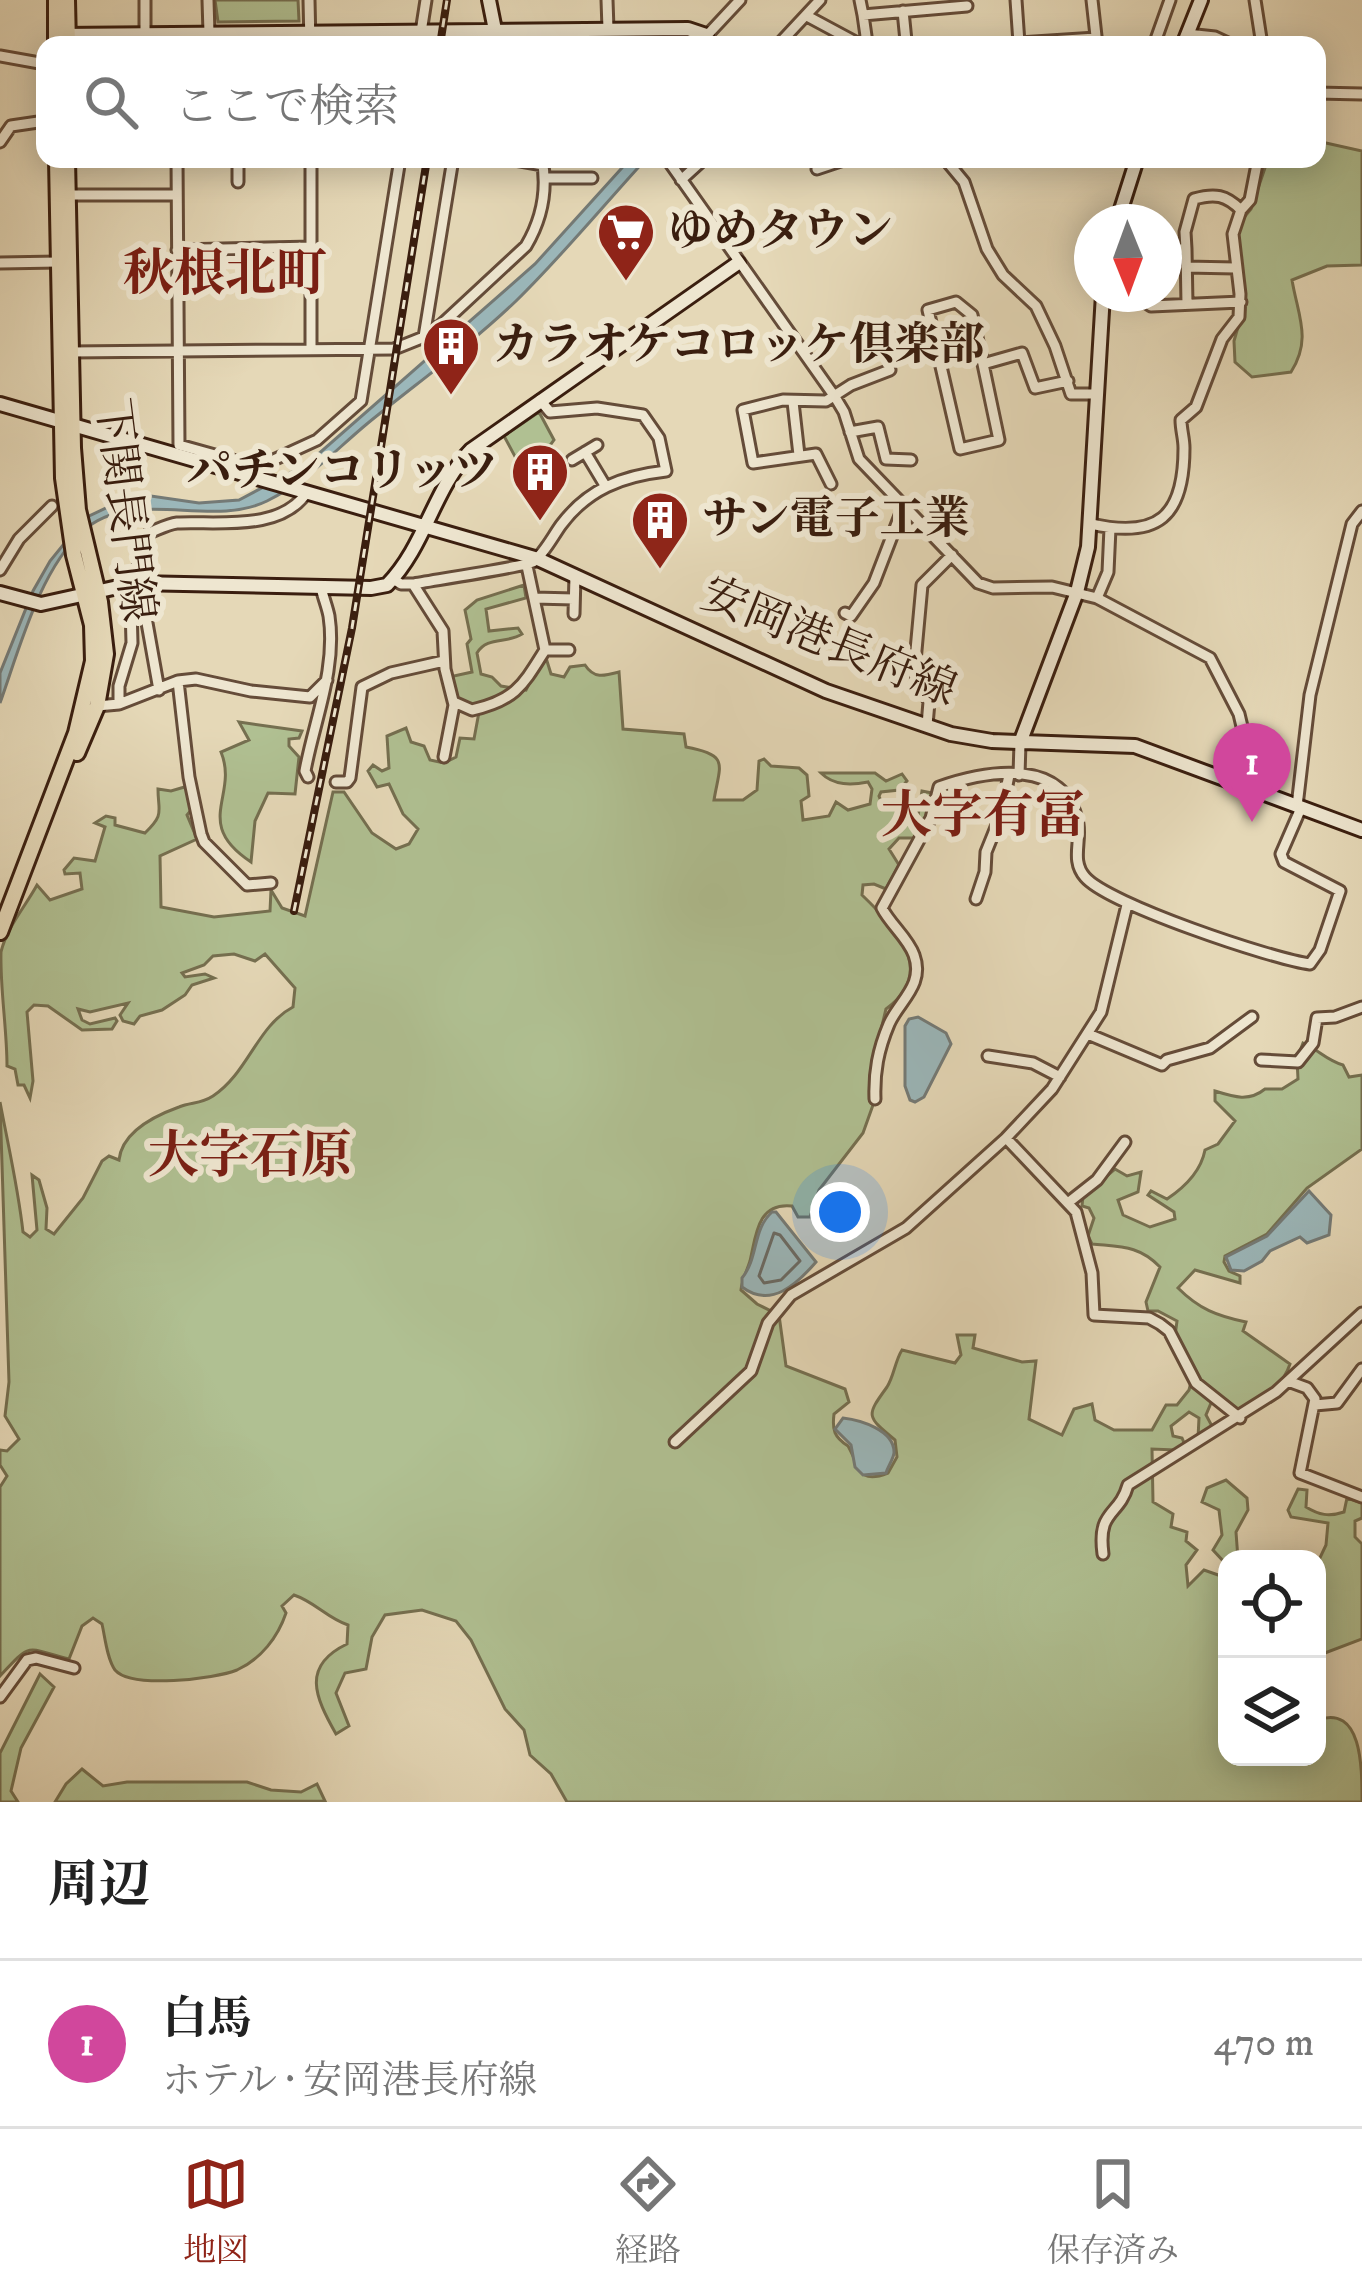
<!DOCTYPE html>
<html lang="ja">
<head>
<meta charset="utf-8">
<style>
  body { margin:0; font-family:"IM FELL DW Pica","Noto Serif JP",serif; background:#f2f2f2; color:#222 }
  .controls { position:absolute; right:36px; bottom:36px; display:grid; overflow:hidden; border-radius:24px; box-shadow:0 6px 30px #0003 }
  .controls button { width:108px; height:108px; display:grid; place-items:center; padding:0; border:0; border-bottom:3px solid #e0e0e0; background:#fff; color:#222; font:60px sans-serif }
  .compass { position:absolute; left:1074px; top:204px; width:108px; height:108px; border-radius:50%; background:#fff; box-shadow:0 6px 30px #0003; rotate:179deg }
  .you { position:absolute; left:840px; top:1212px; width:42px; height:42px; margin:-30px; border:9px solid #fff; border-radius:50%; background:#1a73e8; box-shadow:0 0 0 18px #1a73e833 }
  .badge { display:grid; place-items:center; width:78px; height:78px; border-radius:50%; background:#8f2418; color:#fff; font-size:39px; font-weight:700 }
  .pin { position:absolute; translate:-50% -99px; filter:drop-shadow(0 3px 6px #0008) }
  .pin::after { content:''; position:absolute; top:63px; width:42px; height:36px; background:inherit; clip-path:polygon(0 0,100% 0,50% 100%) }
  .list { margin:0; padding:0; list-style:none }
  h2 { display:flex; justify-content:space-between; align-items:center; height:156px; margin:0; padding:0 48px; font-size:51px }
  h2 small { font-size:39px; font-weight:400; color:#767676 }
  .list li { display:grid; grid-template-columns:78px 1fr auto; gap:36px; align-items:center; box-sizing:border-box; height:168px; padding:0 48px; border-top:3px solid #e0e0e0 }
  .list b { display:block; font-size:45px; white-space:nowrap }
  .list p { margin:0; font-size:39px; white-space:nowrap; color:#767676 }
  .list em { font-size:39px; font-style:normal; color:#767676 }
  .icon { flex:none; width:66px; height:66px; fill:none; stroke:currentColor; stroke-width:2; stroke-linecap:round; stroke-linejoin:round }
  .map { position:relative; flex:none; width:1362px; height:1802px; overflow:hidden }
  .search { position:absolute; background:#fff; box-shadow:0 6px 30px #0003; left:36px; right:36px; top:36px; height:132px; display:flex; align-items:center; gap:30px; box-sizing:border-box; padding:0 42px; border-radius:24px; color:#767676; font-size:45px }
  .sheet { height:324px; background:#fff }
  nav { display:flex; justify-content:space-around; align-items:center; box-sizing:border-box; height:168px; border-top:3px solid #e0e0e0; background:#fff; font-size:33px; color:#767676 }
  nav a { display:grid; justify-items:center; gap:6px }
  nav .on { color:#8f2418 }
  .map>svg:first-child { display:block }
  .green { fill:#b0c092; stroke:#756f50; stroke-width:3 }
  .water { fill:#9bb7ba; stroke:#747a76; stroke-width:3 }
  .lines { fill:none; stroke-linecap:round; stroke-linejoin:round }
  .shore { stroke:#6a6a64; stroke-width:3 }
  .street-casing { stroke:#654c39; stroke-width:15 }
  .secondary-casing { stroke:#3a1e0f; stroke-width:18 }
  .primary-casing { stroke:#3a1e0f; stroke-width:20 }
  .street { stroke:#eee6d0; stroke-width:9 }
  .secondary { stroke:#eee6d0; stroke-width:12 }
  .primary { stroke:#e5d8b7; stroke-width:14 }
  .rail-casing { stroke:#3a1e0f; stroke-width:8 }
  .rail { stroke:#eee6d0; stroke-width:3; stroke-dasharray:9; stroke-linecap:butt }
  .labels { text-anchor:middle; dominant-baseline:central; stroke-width:12; stroke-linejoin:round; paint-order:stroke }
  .poi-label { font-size:45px; font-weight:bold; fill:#3a1e0f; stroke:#eee6d0; text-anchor:start }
  .street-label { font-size:45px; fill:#3a1e0f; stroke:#eee6d0 }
  .quarter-label { font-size:51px; font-weight:bold; fill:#7a1f14; stroke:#eee6d0 }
</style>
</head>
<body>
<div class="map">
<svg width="1362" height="1802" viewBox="0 0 1362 1802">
  <rect width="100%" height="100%" fill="#e5d8b7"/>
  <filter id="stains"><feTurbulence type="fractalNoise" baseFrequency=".00167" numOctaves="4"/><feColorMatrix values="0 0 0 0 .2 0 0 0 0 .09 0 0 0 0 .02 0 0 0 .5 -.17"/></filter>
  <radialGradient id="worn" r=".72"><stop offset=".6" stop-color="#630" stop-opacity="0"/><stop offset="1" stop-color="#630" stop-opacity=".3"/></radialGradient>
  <path class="green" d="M215,0H298L299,21L218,22Z
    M1317,141L1362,151V265L1327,266L1292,280C1298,316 1312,339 1291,372L1252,377L1235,362L1234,341L1244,306L1236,227L1251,209L1268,159H1317Z
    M539,412L554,440L538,462L517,476L518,462L504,436Z
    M524,585L526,598L486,609L489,631L518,628L522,634C507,644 487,636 477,653L481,674L492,677L501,686L526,690L539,663L547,661L551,674L564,677L570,667L585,665C594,679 604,676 619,672L623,729L684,734L686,747C730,755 720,764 714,800H743L757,790L759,761L764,759L771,766L799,768L807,775L809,796L801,801L803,820L829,816L836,802L848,810L870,804L872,789L868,782C852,785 834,786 821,773H875L886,781L902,774L907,781L899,790L881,792L879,796L884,809L902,810L911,817L918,816L922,791L932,793L929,812L916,838H899L889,849L899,865L886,889L874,884L863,885L862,895C896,928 938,971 886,1009L871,1071L873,1105L863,1133L819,1190L810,1217H798L792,1206C757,1202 756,1236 750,1261C747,1271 742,1279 741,1290L757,1304L779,1315L786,1366L845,1389L849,1402L834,1414C832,1430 834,1437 848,1446C860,1467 858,1485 888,1473L897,1457L895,1440C866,1416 866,1416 887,1387C894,1376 895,1361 902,1350L955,1363L961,1355L957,1335H975L973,1348L1022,1362L1036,1361L1029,1419L1062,1435L1074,1409L1092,1404L1095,1420L1114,1430H1152L1166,1405H1177L1189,1390L1194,1371L1175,1336L1177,1321L1158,1311H1148L1146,1302L1160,1267C1139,1245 1120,1247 1092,1244L1088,1236L1094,1218L1089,1208L1082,1206L1083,1196L1115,1169L1127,1176L1141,1172L1138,1192L1118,1200L1123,1215L1150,1227L1175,1219L1174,1212L1148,1195L1151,1191L1167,1199C1185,1187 1201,1171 1205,1150L1218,1144L1235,1121L1215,1101V1091C1234,1097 1249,1102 1265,1089H1282L1298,1079L1297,1059L1303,1043C1319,1050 1326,1060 1343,1065L1349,1077L1362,1075V1149L1307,1188L1267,1234L1225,1256L1224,1262L1229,1271L1240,1276V1283L1195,1270L1178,1288C1199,1309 1217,1316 1246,1322L1243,1331L1290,1364C1282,1389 1261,1399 1240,1412L1214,1396L1206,1415L1213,1428L1198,1438L1199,1418L1189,1412L1171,1426L1173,1436L1182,1438L1185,1445L1176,1450L1152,1449L1153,1502L1173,1514L1171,1527L1187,1532L1186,1541L1197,1550L1186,1565L1188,1586L1204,1570L1221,1576L1225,1563L1213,1550L1222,1535L1219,1510L1202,1502L1207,1488L1226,1480L1247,1498L1248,1510L1236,1532L1238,1559H1227V1757H1317V1720C1362,1704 1362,1766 1362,1802H567L551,1774L530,1755L524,1730L505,1709L471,1640L456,1621L422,1610L385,1615L372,1637L366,1669L345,1673L336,1693L349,1726L336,1734C315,1697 301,1666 347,1644L348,1625C327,1618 315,1602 294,1595L282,1606L286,1613C278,1637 261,1659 237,1670C215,1679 131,1689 115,1670C107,1659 105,1637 102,1624L93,1618L82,1626L69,1659C24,1648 33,1641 0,1676V1487L7,1476L0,1465V1450L7,1451L19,1439L5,1416L9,1382L0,1102C8,1145 18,1187 23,1232L30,1237L37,1230L32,1175L39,1180L47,1208L46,1229L54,1234L83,1198L102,1161L109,1156L119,1160C122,1132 154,1116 179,1107C191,1102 201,1104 213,1096C248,1073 257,1026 293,1007L295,988L265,954L255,961L234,954L213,956L204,965L182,973L185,977L205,974L214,978L192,985L185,995L162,1010L140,1016L134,1024L123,1021L120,1015L128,1003L90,1012L78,1009L82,1020L90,1024L115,1018L117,1021L112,1029L82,1030L48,1006L34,1005L27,1012L33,1081L30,1098L24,1085H18L15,1069L7,1066C7,1029 0,989 1,952C7,927 25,907 37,885L50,900L82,889L80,873L65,874L64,870L74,858L95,861L105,827L95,823L106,816L115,818V825L145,833C165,814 158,812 158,789L171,791L188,786L192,809L187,815L197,839L160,856L161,907L214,917L270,911L271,890L282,908L305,916L333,792H344L372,833L396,849L409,844L418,829L403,814L389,784L377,787L368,771L373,765L382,771L389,768L387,736L406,728L411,742L424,746L430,760L444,763L456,757L460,738L474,739L479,712L456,700L449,677L472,672L467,644L471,639L465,610L477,600Z
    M239,722L302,731L299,738L289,739V746L299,757L295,794L268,793L255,821L251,862C192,823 239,796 221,752L249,740Z
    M1298,1489L1307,1490L1306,1507C1319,1515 1329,1517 1344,1512L1347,1498L1362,1503V1518L1355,1521V1537L1362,1544V1639L1317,1656V1564L1326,1545L1328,1523L1291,1517L1288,1510Z
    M40,1674L54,1687L21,1748L11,1791L18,1802H0V1753Z
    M82,1769L103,1786L127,1782H247L271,1790L301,1792L317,1784L325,1801L55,1802L66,1784Z"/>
  <path class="water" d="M630,159H646C603,206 562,256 516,301C470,345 417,383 368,423C333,452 309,480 267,501C210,529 133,486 83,531C40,569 19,650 0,703V673L33,591L50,561L85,518L129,497L144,495L199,503L239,500L307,464L535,264Z
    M918,1017L946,1033L951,1044L924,1097L915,1102L910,1100L905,1086V1026L909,1019Z
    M1309,1191L1331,1215L1329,1235L1307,1243L1300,1237L1270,1251L1262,1261L1244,1271L1231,1270L1226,1257L1267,1236Z
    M772,1212H776L816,1262C797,1284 771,1309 742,1287V1278C759,1257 752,1230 772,1212Z
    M843,1418C860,1420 895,1430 894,1453C893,1460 888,1466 886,1473L863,1475L855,1467L851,1445L835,1429Z"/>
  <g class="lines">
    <path class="shore" d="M774,1233L780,1235L800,1261L781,1280L764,1283L759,1276Z"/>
    <defs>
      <path id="street" d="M145,0V34
        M208,0L209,33
        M309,0L310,45
        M607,0L608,29
        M860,0L863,15L967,6
        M1016,0L1019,43L1096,38
        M1092,0L1097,45
        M1255,0L1262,45
        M903,11L906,41
        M807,16L861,45
        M1187,34L1215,37L1232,45
        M419,45L426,0
        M698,45L740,0
        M778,45L820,0
        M862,45L866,36L863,15
        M999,45H1020
        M1154,45L1170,0
        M0,56L45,64
        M1317,93L1362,94
        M0,142L11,126L45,121
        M177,159L179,445L258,467L317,440L361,401L400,159
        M508,159L543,165
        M667,159L835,397L844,412L859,459L978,583L993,588L1052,587L1097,598L1210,658L1239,714L1244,735L1243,755L1232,780
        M945,159L964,182L987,249L1003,275L1036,306L1055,346L1071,394H1095
        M817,169L847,159
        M544,178H592
        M681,180L704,159
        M238,182V159
        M62,195H177
        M1164,249H1186L1185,232L1194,199C1215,193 1226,195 1241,210
        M1186,249L1187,304
        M177,250L313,247
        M0,263L58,262
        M1186,267L1235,268
        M1133,294L1151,306L1241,302
        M424,337L453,159
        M311,349V159
        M70,352L394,349L424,337L441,325L526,246C542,219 548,191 542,159
        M983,364L999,440L960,449L928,310L956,302L972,315L983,364L1022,353L1035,388L1068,381
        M793,402L799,455
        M850,432L878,427L886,459L911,460
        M585,452L606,487
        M572,460L597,445
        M831,484L816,454L753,463L743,410L783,400L826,401L851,385L890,370
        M1091,524C1158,539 1184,517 1184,448C1184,438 1181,430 1181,420L1196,407L1222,339L1239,317L1240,294L1233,234L1241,210L1250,200L1258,159
        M527,566L545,650H569
        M0,570L19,539L52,506
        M393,579L401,584H413C429,581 527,566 533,562C544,554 553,536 561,525C588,489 622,476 666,471L659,438L643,415L597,408L550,412L540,400
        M136,583L135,575L149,533C159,529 168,524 177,523C217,521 281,532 307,492
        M413,584L443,631L445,669L454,705L444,757
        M142,595L159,690
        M534,598L574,599
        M1097,598L1108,572L1110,528
        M845,613L851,616L874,583L904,505
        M574,614L575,575
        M178,681L189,777L201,834L204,842L247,885L271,883
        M454,702L472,710C516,700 523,685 545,650
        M119,704V686L132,643L131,607L132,601L142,595L140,583
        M97,706L119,704L178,681L196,679L251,691L310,697L327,680
        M927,725L929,702L914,672L922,585L952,555
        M1019,775L1020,743
        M308,777L305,771C314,721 337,669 329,616C327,606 323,597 321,587
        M336,782H347L350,778L362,687L391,673L444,661
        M1297,806L1310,695L1352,524L1362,511
        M976,899L985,872L986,852L1001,815L1009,775
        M1088,1034L1162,1065L1167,1060L1210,1048L1252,1017
        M988,1056L1033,1063L1060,1077
        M1261,1060L1298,1062L1313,1043L1317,1018L1335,1017L1362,1007
        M875,1099C874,1072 878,1050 889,1024C899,1001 925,985 914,955C908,938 890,924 882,908L931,818L939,787C988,770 1066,757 1078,824C1081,843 1071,861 1085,877C1108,904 1272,959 1310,964L1320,950L1340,891L1284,862L1281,854L1301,808
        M1006,1138L1076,1212L1092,1273L1094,1315L1149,1318L1160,1324L1169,1331L1196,1383L1240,1418
        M1069,1202L1097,1180L1125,1142
        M1288,1381L1307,1388L1315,1399L1300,1473L1362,1497
        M1315,1405L1337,1403L1362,1369
        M675,1442L751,1371L768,1323L791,1295L906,1228L1006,1138L1052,1089L1101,1012L1127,905
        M1103,1554C1097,1509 1119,1517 1128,1485L1276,1392L1362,1313
        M0,1697L27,1660L36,1658L74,1668"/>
      <path id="secondary" d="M489,0L495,30
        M61,35L688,29L706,35
        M1183,45L1201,0
        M1117,222L1137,159
        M0,404L538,559L826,691L951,734L992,741L1135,746L1362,830
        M0,593L41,604L136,583L371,588L387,585C426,545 433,489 471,450L738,263
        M1020,743L1077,592L1088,547L1103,294"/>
      <path id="primary" d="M67,0L68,45
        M56,45V0
        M67,159L73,448L78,510L100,602L106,654L97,706L77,753
        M0,932L76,733L93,661L92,625L74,555L63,478L57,159"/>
    </defs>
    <use href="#street" class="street-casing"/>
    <use href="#secondary" class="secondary-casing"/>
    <use href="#primary" class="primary-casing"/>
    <use href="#street" class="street"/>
    <use href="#secondary" class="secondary"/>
    <use href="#primary" class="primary"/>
    <defs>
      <path id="rail" d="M440,45L447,0
        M294,911L352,628L427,159"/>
    </defs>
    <use href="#rail" class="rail-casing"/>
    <use href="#rail" class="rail"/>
  </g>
  <defs>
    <symbol id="supermarket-pin" viewBox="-11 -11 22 30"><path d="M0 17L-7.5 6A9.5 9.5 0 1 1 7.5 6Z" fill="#8f2418" stroke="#eee6d0"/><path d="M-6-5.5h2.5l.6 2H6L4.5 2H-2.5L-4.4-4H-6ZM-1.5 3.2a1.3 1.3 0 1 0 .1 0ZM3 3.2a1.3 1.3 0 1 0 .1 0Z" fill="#fff"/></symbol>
    <symbol id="building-pin" viewBox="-11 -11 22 30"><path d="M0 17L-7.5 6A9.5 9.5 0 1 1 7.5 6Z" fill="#8f2418" stroke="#eee6d0"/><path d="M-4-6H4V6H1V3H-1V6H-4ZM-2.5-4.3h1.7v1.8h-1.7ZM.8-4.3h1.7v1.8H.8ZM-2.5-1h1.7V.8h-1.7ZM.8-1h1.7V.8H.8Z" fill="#fff"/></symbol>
  </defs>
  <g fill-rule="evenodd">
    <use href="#supermarket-pin" x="593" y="199" width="66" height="90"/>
    <use href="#building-pin" x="418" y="313" width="66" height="90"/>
    <use href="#building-pin" x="507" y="439" width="66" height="90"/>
    <use href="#building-pin" x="627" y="487" width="66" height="90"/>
  </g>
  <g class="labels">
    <g class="poi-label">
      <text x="668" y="232">ゆめタウン</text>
      <text x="493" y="346">カラオケコロッケ倶楽部</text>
      <text x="498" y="472" text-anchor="end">パチンコリッツ</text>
      <text x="702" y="520">サン電子工業</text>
    </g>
    <g class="street-label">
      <text transform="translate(124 510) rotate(83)">下関長門線</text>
      <text transform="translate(829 643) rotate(22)">安岡港長府線</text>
    </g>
    <g class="quarter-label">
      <text x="225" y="275">秋根北町</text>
      <text x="983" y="817">大字有冨</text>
      <text x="250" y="1157">大字石原</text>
    </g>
  </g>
  <rect width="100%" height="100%" filter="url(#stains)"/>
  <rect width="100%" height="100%" fill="url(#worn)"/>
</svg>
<div class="controls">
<button><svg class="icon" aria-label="locate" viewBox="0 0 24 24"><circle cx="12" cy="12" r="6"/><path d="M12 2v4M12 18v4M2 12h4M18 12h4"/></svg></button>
<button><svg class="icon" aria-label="layers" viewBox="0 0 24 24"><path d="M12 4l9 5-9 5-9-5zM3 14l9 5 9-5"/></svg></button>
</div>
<svg class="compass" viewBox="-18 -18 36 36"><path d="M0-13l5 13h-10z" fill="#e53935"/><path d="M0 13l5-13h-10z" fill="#767676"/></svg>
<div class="you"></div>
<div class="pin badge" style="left:1252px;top:822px;background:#d1479c">1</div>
<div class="search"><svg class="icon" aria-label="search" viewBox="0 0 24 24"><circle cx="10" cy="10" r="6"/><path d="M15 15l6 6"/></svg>ここで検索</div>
</div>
<section class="sheet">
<h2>周辺<small></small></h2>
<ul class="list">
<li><span class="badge" style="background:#d1479c">1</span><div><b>白馬</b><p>ホテル · 安岡港長府線</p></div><em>470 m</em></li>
</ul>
</section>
<nav>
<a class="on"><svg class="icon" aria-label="map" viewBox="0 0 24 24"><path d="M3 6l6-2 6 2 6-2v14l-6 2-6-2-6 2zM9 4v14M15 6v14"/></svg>地図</a>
<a><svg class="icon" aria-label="directions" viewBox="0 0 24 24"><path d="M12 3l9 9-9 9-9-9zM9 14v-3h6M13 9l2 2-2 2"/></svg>経路</a>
<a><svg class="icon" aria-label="saved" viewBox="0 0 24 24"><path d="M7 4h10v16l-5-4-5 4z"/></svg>保存済み</a>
</nav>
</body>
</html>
